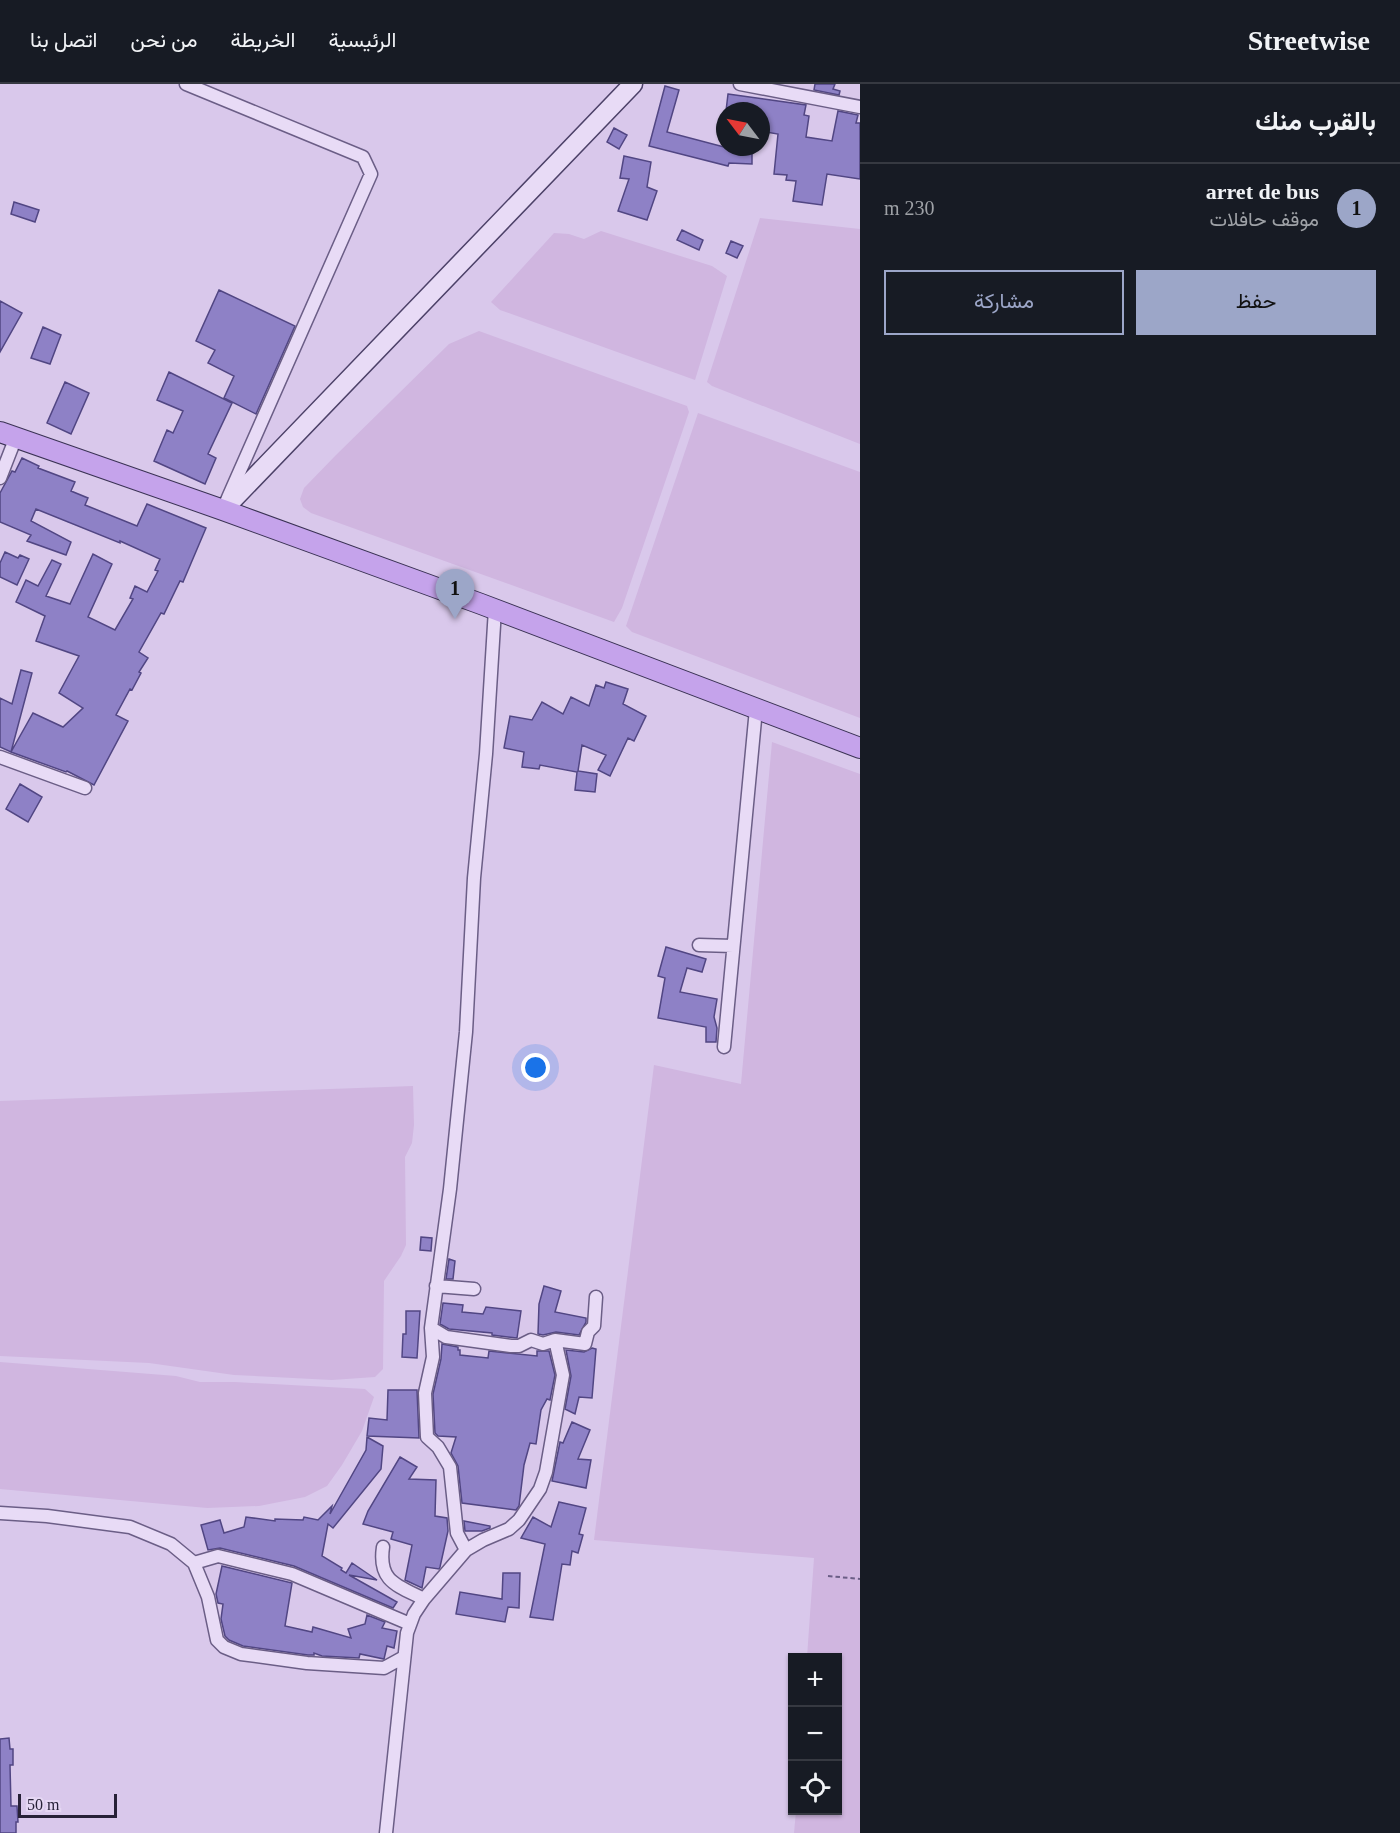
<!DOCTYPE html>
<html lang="ar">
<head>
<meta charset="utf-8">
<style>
  body { margin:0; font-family:"Times New Roman",Vazirmatn,serif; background:#20242c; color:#f1f3f6; direction:rtl }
  .controls { position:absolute; right:18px; bottom:18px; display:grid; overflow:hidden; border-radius:0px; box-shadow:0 2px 4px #0004 }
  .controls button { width:54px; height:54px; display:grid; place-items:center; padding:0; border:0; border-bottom:2px solid #363941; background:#171b24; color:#f1f3f6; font:30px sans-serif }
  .compass { position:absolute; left:716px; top:18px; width:54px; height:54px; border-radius:50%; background:#171b24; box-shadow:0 2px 4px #0004; rotate:302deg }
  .scale { position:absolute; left:18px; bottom:15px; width:99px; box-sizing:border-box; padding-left:6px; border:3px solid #272137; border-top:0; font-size:16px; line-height:21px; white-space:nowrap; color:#272137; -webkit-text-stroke:4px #e5d7f3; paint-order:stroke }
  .you { position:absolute; left:536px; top:984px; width:21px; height:21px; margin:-15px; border:4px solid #fff; border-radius:50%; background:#1a73e8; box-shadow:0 0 0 9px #1a73e833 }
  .badge { display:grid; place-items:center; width:39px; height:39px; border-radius:50%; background:#9ca6c8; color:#111; font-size:20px; font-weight:700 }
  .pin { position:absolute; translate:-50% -50px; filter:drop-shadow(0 2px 3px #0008) }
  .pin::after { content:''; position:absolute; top:32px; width:21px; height:18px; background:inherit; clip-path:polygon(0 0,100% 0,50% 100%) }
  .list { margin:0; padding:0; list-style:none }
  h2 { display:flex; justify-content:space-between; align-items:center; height:78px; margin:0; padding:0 24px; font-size:26px }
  h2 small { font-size:20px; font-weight:400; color:#9ea1a6 }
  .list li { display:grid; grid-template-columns:39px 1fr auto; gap:18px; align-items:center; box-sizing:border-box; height:90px; padding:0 24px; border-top:2px solid #363941 }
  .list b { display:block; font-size:22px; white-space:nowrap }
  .list p { margin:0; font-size:20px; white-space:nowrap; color:#9ea1a6 }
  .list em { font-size:20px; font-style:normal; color:#9ea1a6 }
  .actions { display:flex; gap:12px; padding:18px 24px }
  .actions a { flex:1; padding:14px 0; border:2px solid #9ca6c8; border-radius:0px; text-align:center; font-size:21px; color:#9ca6c8 }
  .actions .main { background:#9ca6c8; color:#111 }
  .icon { flex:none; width:33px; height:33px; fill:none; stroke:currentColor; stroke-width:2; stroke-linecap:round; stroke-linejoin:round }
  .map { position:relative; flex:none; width:860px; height:1749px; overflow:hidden; direction:ltr }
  header { display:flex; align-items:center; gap:36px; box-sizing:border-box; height:84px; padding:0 30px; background:#171b24; border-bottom:2px solid #363941 }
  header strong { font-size:28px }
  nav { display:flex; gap:33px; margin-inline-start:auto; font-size:21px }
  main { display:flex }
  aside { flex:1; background:#171b24 }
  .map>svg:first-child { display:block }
  .farmland { fill:#d0b6e0 }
  .building { fill:#8e81c6; stroke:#514683; stroke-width:1.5 }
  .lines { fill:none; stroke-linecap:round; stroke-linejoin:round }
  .street-casing { stroke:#6b5e86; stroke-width:15 }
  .secondary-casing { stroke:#4c4168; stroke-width:21 }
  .primary-casing { stroke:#3a3254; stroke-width:22 }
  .path { stroke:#6b5e86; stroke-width:2; stroke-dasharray:4.5 3; stroke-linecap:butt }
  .street { stroke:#e8dbf6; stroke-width:12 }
  .secondary { stroke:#e8dbf6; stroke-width:18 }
  .primary { stroke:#c5a3eb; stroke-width:20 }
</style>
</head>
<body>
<header>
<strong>Streetwise</strong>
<nav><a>الرئيسية</a><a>الخريطة</a><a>من نحن</a><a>اتصل بنا</a></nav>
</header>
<main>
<aside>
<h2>بالقرب منك<small></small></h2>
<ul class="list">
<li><span class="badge">1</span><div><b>arret de bus</b><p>موقف حافلات</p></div><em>230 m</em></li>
</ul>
<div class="actions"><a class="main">حفظ</a><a>مشاركة</a></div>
</aside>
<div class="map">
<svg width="860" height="1749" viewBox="0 0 860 1749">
  <rect width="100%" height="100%" fill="#d9c8eb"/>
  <path class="farmland" d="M760,134L860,145V360L712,302L707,298Z
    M601,147L712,182L727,192L695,296L500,226L491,218L554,149L569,150L584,155Z
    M479,247L687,322L689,328L622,524L614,538L311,429L303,423L300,415L304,404L336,371L449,260Z
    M698,329L860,388V634L632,548L626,542Z
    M772,658L860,690V1749H794L796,1727L838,1726V1574L807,1573L814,1474L594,1456L654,981L741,1000Z
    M413,1002L414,1041L412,1059L405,1073L406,1161L401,1172L384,1197L383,1285L375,1293L332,1296L234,1291L149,1279L0,1272V1017Z
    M0,1278L176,1292L200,1298H235L365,1305L374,1313L362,1347L342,1381L327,1402L305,1413L259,1422L207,1424L0,1405Z"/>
  <path class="building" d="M815,0H835L833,5L840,7L839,11L814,6Z
    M665,2L679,6L667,48L724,63H752V80L729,79L728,82L649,62Z
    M728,10L806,21L804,31L809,32L806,53L832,57L838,27L858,31L856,39H860V95L827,90L822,121L793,117L796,97L786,96L787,91L774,90L778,50L761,47V27H726Z
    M614,44L627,51L619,65L607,58Z
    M624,72L651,78L647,103L657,107L647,136L618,127L629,95L620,94Z
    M14,118L39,126L35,138L11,130Z
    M682,146L703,156L699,166L677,156Z
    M731,157L743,162L737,174L726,169Z
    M219,206L295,242L256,330L224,314L234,292L208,279L215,266L196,257Z
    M0,217L22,229L0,268Z
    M43,243L61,251L50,280L31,274Z
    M169,288L232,319L208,370L216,374L205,400L154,377L167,346L173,349L183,327L157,316Z
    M65,298L89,309L71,350L47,339Z
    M22,374L39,382L38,384L75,398L71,407L88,414L85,421L137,442L147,420L206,444L183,498L180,497L164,530L161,529L139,568L148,574L139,588L141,589L132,606L130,605L116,631L128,637L94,701L67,687L66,688L11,668L33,629L63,643L83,624L59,609L79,572L36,557L45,532L16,518L26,496L38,502L52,476L61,480L46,512L70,520L93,470L112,480L88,533L115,546L133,515L130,514L135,502L147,508L158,487L155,486L160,475L120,457V459L36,425L31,437L71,458L66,471L27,457L31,451L0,438V409L12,387L15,388Z
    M5,468L18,474L20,471L29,475L17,501L0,493V479Z
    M21,586L32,589L11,668L0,663V614L12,620Z
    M606,598L628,605L623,620L646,632L634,657L628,654L610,692L598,686L606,671L582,661L578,687L597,690L595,708L575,706L577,688L540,681L539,685L522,683L524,668L504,664L510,632L532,636L542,618L563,630L571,613L589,622L596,601L604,604Z
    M20,700L42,713L28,738L6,725Z
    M666,863L706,875L702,888L687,884L680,908L717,915L714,933L717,944L716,958H706V943L658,934L665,894L658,892Z
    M421,1153L432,1154L431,1167L420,1166Z
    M449,1175L455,1177L453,1195H446Z
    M544,1202L561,1207L555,1228L586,1234V1238L579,1251L556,1248L543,1251L538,1250L539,1220Z
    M443,1219L463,1221L462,1228L483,1230L486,1223L521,1227L517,1254L492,1251V1249L449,1245L440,1240Z
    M406,1227H420L417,1274L402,1273L403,1250H406Z
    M442,1260L458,1263V1266H460V1271L488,1274L489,1267L537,1272V1267H549L555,1291L550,1316L547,1315L541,1326L536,1360L530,1359L524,1381L519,1422L516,1426L462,1419L458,1382L451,1369L456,1353L438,1352L435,1349L433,1310L441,1275Z
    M592,1264L596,1265L592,1314L579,1313L575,1330L565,1325L571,1292L566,1266L584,1268Z
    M388,1306H417L419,1354L367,1352L369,1334L387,1336Z
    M572,1338L590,1346L578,1375L591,1376L586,1404L552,1397L560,1358L563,1359Z
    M367,1353L383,1362L381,1385L333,1444L328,1440L322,1472L342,1484L341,1486L346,1489L352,1479L377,1496L349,1491L397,1518L393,1524L294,1482L220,1464L208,1466L201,1441L220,1436L224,1449L244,1443L246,1433L275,1437V1435L303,1436L304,1433L318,1436L332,1422L330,1430L366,1366Z
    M400,1373L417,1383L409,1395L436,1396L435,1432L447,1434L448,1447L440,1483L439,1485L426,1483L422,1504L405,1496L412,1461L391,1455L393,1448L363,1440L368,1427Z
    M559,1418L586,1424L579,1450L583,1451L578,1469L572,1467L570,1481L562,1480L553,1536L530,1533L545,1460L521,1454L533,1433L551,1443Z
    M464,1437L490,1442V1444L482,1447H465Z
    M222,1482L292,1499L285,1542L312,1548L313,1543L351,1554L348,1545L365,1540L367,1531L385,1538L382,1544L397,1547L394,1564L387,1562L384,1575L360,1570L359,1574L322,1572L314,1569V1571H308L243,1562L229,1556L225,1552L221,1535L223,1520L218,1519L216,1510Z
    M503,1489H520L519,1524L508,1523L505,1538L456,1530L460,1508L502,1515Z
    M9,1654L10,1665H13V1681H10L11,1722H17L18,1738H16V1749H0V1655Z"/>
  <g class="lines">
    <defs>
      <path id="street" d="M186,0L363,73L371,90L227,416
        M740,0L860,23
        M0,394L16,353
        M0,673L85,704
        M699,861L733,862
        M724,963L756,625
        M436,1202L474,1205
        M431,1244L446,1253L511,1262H519L531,1256L543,1260L555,1256
        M0,1429L47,1432L130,1443L171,1460L194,1479L208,1513L217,1556L224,1563L241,1570L307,1579L384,1584L404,1573
        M383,1463C378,1497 396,1501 424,1515
        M466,1466L483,1456L509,1445L519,1436L540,1405L546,1388L563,1291L555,1256L585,1260L588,1248L594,1242L596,1213
        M194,1479L218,1472L292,1490L410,1540
        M386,1749L407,1549L414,1530L424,1515L466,1466L457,1449L450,1383L438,1363L427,1353L425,1309L433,1273L431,1244L450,1105L466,948L474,794L486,670L495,525"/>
      <path id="secondary" d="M223,426L633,0"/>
      <path id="primary" d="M0,348L223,426L481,520L860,664"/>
    </defs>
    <use href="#street" class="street-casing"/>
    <use href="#secondary" class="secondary-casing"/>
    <use href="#primary" class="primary-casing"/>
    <path class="path" d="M828,1492L860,1495"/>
    <use href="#street" class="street"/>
    <use href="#secondary" class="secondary"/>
    <use href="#primary" class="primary"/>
  </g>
</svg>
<div class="controls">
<button>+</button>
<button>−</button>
<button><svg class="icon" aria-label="locate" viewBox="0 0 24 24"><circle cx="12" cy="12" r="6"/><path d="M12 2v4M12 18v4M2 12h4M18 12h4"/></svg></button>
</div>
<svg class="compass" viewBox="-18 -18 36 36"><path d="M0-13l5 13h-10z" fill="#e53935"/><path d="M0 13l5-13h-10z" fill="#9ea1a6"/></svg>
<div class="scale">50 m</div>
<div class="you"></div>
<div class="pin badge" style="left:455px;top:535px">1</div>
</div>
</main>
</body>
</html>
